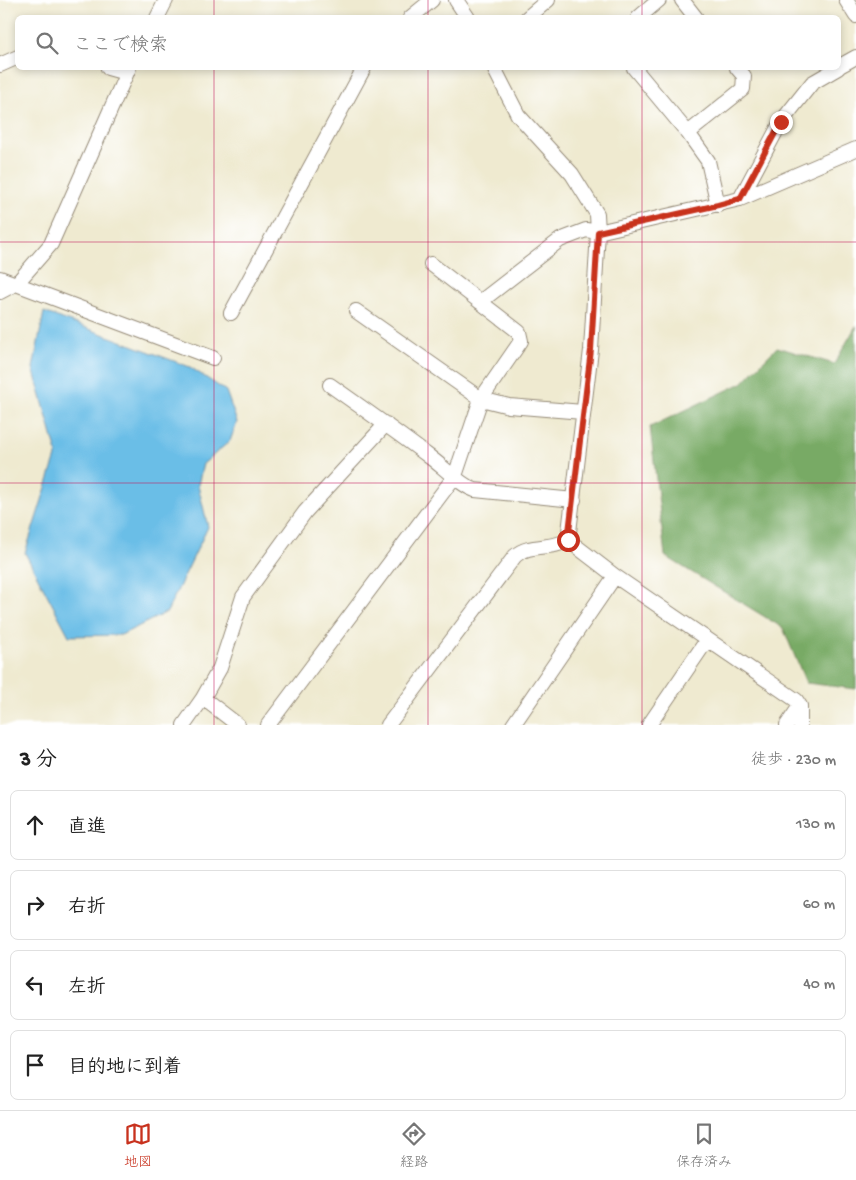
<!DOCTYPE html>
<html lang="ja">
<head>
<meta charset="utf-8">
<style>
  body { margin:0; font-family:"Gochi Hand","Klee One",sans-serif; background:#f6f6f6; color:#222 }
  .stop { position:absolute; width:15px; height:15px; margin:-11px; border:4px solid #c8321e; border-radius:50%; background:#fff }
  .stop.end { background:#c8321e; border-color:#fff; box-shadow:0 1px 5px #0008 }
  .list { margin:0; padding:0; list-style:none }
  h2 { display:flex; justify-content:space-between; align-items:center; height:65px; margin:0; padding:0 20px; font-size:21px }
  h2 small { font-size:16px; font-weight:400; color:#767676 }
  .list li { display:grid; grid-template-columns:32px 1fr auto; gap:15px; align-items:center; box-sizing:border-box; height:70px; margin:0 10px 10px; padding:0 10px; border:1px solid #e0e0e0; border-radius:8px }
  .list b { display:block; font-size:19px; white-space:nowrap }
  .list em { font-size:16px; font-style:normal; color:#767676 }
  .icon { flex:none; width:28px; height:28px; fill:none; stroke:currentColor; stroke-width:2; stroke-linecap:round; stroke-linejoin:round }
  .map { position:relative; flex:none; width:856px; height:725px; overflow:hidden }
  .search { position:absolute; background:#fff; box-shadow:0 2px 8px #0003; left:15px; right:15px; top:15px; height:55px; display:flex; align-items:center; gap:12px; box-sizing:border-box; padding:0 18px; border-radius:8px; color:#767676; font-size:19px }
  .sheet { height:385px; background:#fff }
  nav { display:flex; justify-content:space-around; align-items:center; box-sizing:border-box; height:70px; border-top:1px solid #e0e0e0; background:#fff; font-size:14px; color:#767676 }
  nav a { display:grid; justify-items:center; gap:2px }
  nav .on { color:#c8321e }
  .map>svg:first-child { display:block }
  .forest { fill:#78aa65; stroke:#5a6a42 }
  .water { fill:#6bbee7; stroke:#537482 }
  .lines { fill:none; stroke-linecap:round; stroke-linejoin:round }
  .street-casing { stroke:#958a77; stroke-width:16 }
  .street { stroke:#fff; stroke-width:14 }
  .route { stroke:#c8321e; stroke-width:6 }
  .grid { fill:none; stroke:#c2185b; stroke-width:1; stroke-opacity:0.55 }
</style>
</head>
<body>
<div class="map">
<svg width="856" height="725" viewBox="0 0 856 725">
  <rect width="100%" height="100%" fill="#fff"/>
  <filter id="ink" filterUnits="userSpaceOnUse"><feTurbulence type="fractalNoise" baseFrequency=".02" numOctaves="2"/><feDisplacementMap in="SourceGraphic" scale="10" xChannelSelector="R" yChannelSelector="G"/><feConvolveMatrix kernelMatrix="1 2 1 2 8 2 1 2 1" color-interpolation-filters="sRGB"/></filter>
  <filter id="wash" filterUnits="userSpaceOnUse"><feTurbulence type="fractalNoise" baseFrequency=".0096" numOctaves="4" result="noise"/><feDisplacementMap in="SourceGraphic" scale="20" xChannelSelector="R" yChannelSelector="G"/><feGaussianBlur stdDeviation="1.12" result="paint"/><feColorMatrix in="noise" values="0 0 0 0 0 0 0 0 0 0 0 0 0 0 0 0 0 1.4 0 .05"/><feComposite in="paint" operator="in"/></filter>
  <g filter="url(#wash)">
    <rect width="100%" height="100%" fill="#efead0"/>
    <path class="forest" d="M856,326V689L806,683L783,628L665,556L650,427L742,383L777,347L834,364Z"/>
    <path class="water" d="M44,312L190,367L226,391L237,422L230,441L203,464L198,485L208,527L167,612L121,635L69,636L25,553L57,453L33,368Z"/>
  </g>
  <g filter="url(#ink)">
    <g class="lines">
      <defs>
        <path id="street" d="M456,0L468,18
          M682,0L696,18
          M846,0L856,16
          M157,18L166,0
          M410,18L432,0
          M527,18L548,0
          M638,18L659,0
          M0,65L18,57
          M838,67L856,57
          M108,68L126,73
          M634,68L688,133L708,161L718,205
          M688,133L743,89L744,76L737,68
          M740,199L781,122L812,83L838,68
          M0,278L213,358
          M0,292L17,283L51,244L129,68
          M480,302L560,240L586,230L598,232L740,199L856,149
          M356,311L481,399L509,406L583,412
          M231,313L364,68
          M330,385C364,409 398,433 431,458C443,467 462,486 475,490L574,500
          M568,540L615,576L796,700L800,706V725
          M203,698L238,725
          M184,725L203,698L220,668L243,597L305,512L386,424
          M268,725L455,476L481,399L521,341L519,332L431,264
          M388,725L515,556C529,543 552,550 568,540L591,350L598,232L597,214L572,174L518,115L494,68
          M513,725L615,576
          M649,725L707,640
          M787,725L800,706"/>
      </defs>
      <use href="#street" class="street-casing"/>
      <use href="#street" class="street"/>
    </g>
  </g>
  <g class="lines" filter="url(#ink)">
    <path class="route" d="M568,540L591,350L598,232L718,205L740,199L781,122"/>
  </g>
  <path class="grid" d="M214,0V18M428,0V18M642,0V18M214,68V725M428,68V725M642,68V725M0,242H856M0,483H856"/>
</svg>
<div class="stop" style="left:568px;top:540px"></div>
<div class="stop end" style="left:781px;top:122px"></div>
<div class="search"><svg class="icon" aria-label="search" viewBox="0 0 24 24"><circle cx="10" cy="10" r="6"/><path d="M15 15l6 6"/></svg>ここで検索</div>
</div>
<section class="sheet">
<h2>3 分<small>徒歩 · 230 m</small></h2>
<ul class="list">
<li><svg class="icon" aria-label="ahead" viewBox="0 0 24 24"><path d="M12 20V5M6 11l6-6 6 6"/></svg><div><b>直進</b></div><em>130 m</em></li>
<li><svg class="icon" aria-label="right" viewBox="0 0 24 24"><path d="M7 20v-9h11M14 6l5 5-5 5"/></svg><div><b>右折</b></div><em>60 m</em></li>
<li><svg class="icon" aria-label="left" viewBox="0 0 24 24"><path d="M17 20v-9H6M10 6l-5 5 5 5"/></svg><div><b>左折</b></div><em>40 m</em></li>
<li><svg class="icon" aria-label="arrive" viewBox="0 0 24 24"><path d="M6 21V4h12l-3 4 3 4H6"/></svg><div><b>目的地に到着</b></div></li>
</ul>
</section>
<nav>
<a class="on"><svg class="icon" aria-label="map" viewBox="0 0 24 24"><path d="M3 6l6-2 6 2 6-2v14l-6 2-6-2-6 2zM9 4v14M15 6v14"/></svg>地図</a>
<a><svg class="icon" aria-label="directions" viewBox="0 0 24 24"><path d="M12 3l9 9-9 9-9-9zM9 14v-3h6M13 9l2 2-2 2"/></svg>経路</a>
<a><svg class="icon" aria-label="saved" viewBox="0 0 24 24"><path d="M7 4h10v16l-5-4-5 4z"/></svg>保存済み</a>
</nav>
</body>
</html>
